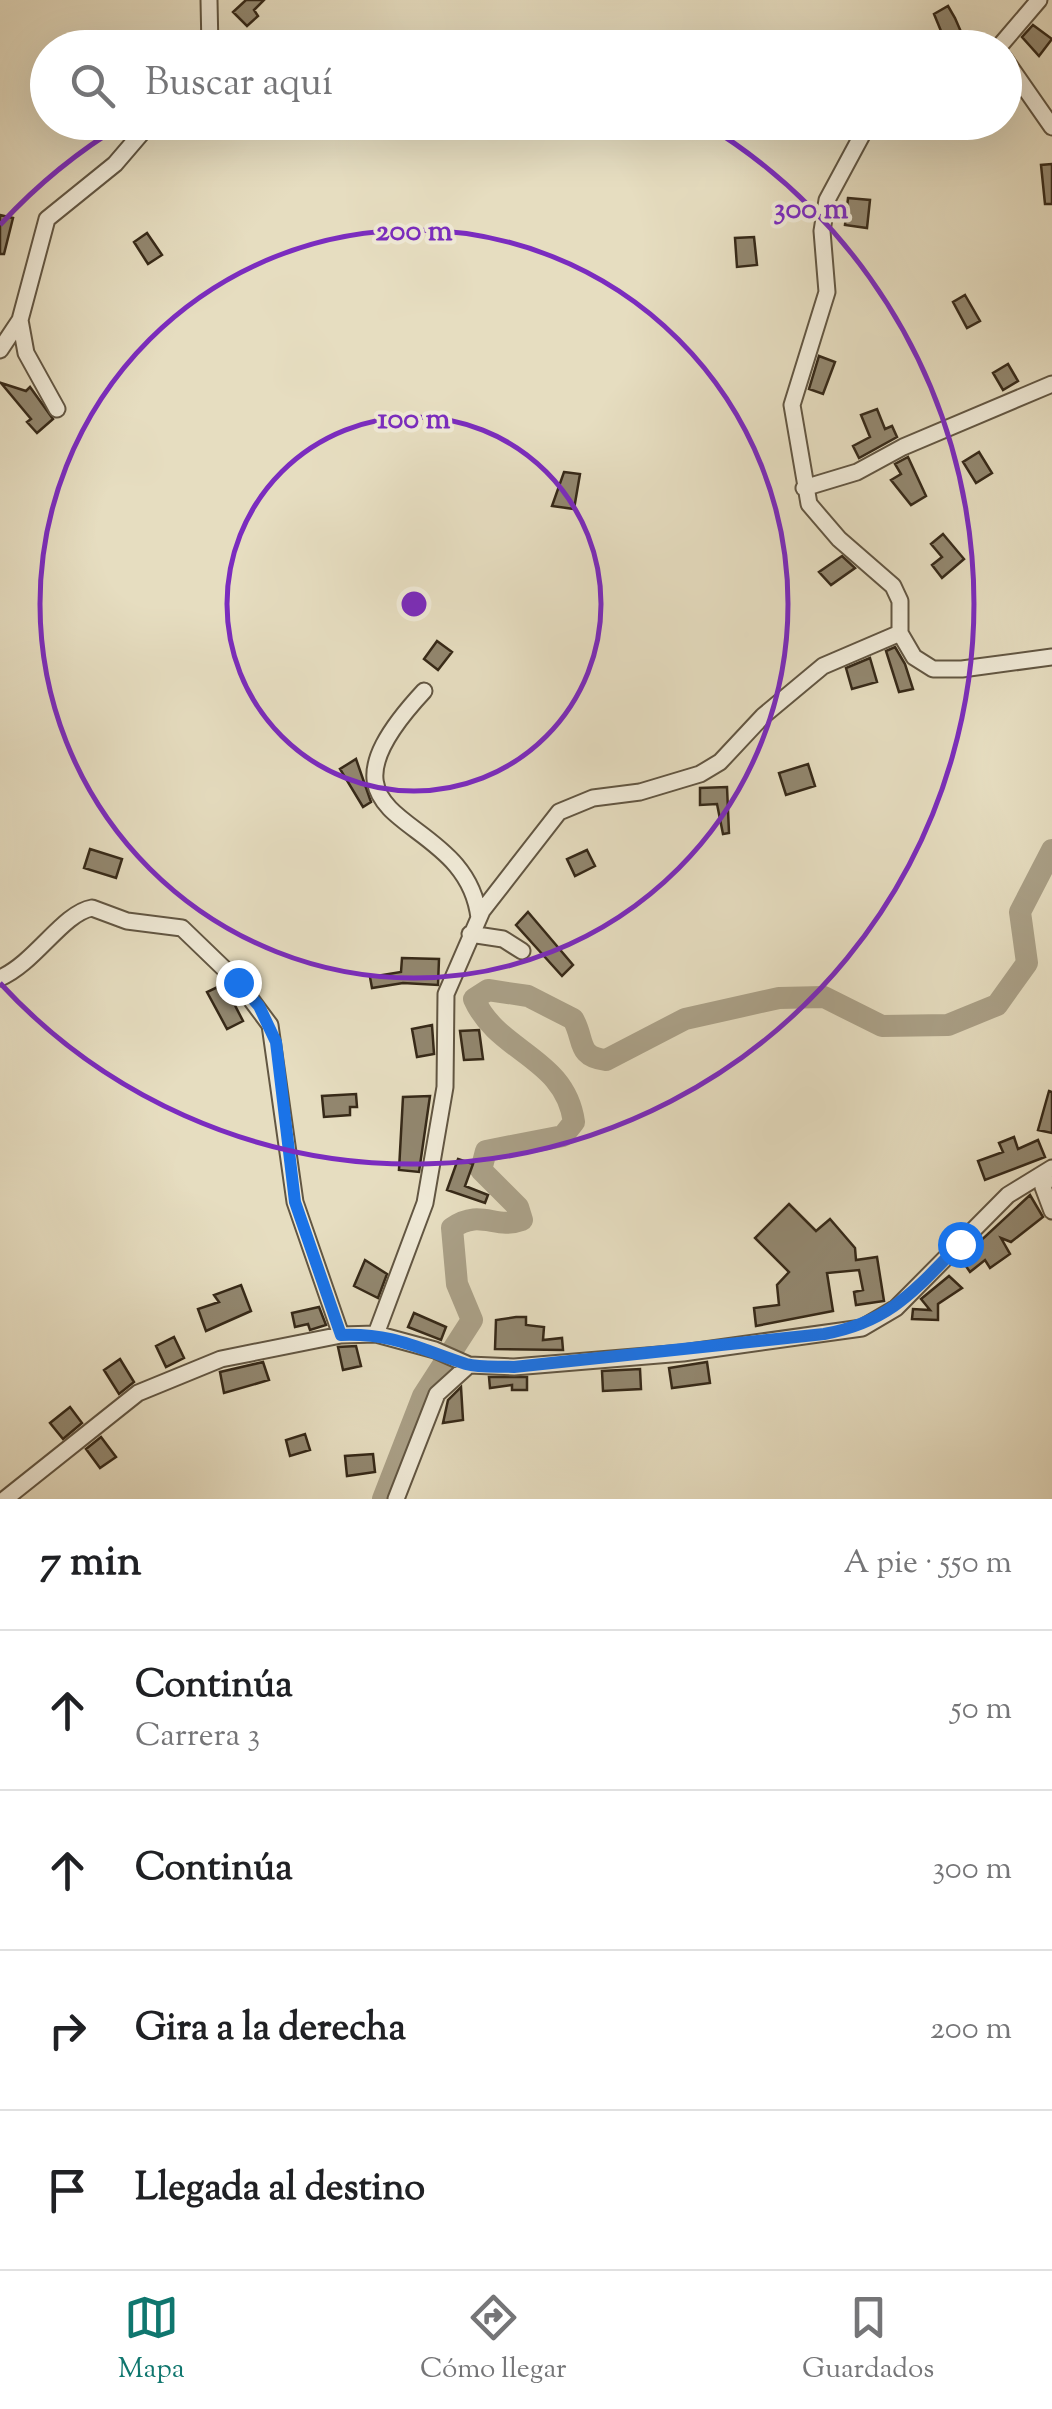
<!DOCTYPE html>
<html lang="es">
<head>
<meta charset="utf-8">
<style>
  body { margin:0; font-family:"Sorts Mill Goudy",serif; background:#f6f6f6; color:#202124 }
  .stop { position:absolute; width:30px; height:30px; margin:-22px; border:8px solid #1a73e8; border-radius:50%; background:#fff }
  .stop.end { background:#1a73e8; border-color:#fff; box-shadow:0 2px 10px #0008 }
  .list { margin:0; padding:0; list-style:none }
  h2 { display:flex; justify-content:space-between; align-items:center; height:130px; margin:0; padding:0 40px; font-size:42px }
  h2 small { font-size:32px; font-weight:400; color:#757577 }
  .list li { display:grid; grid-template-columns:65px 1fr auto; gap:30px; align-items:center; box-sizing:border-box; height:160px; padding:0 40px; border-top:2px solid #e0e0e0 }
  .list b { display:block; font-size:38px; white-space:nowrap }
  .list p { margin:0; font-size:32px; white-space:nowrap; color:#757577 }
  .list em { font-size:32px; font-style:normal; color:#757577 }
  .icon { flex:none; width:55px; height:55px; fill:none; stroke:currentColor; stroke-width:2; stroke-linecap:round; stroke-linejoin:round }
  .map { position:relative; flex:none; width:1052px; height:1499px; overflow:hidden }
  .search { position:absolute; background:#fff; box-shadow:0 10px 40px #0002; left:30px; right:30px; top:30px; height:110px; display:flex; align-items:center; gap:25px; box-sizing:border-box; padding:0 35px; border-radius:55px; color:#757577; font-size:38px }
  .sheet { height:770px; background:#fff }
  nav { display:flex; justify-content:space-around; align-items:center; box-sizing:border-box; height:140px; border-top:2px solid #e0e0e0; background:#fff; font-size:28px; color:#757577 }
  nav a { display:grid; justify-items:center; gap:5px }
  nav .on { color:#0f766e }
  .map>svg:first-child { display:block }
  .lines { fill:none; stroke-linecap:round; stroke-linejoin:round }
  .river { stroke:#aaa087; stroke-width:22 }
  .building { fill:#92876f; stroke:#362918; stroke-width:2.5 }
  .minor-casing { stroke:#625642; stroke-width:19 }
  .minor { stroke:#efe9d6; stroke-width:15 }
  .route { stroke:#1a73e8; stroke-width:12 }
  .ring { fill:none; stroke:#7b2cbf; stroke-width:5 }
  .centre { fill:#7b2cbf; stroke:#efe9d6; stroke-width:5 }
  .ring-label { font-size:30px; text-anchor:middle; font-weight:bold; fill:#7b2cbf; stroke:#efe9d6; stroke-width:8; stroke-linejoin:round; paint-order:stroke }
</style>
</head>
<body>
<div class="map">
<svg width="1052" height="1499" viewBox="0 0 1052 1499">
  <rect width="100%" height="100%" fill="#e6ddc0"/>
  <filter id="stains"><feTurbulence type="fractalNoise" baseFrequency=".002" numOctaves="4"/><feColorMatrix values="0 0 0 0 .2 0 0 0 0 .09 0 0 0 0 .02 0 0 0 .5 -.17"/></filter>
  <radialGradient id="worn" r=".72"><stop offset=".6" stop-color="#630" stop-opacity="0"/><stop offset="1" stop-color="#630" stop-opacity=".3"/></radialGradient>
  <g class="lines">
    <path class="river" d="M383,1499L423,1396L472,1320L457,1284L452,1228C481,1208 495,1230 522,1220L518,1207L481,1170L486,1151L563,1136L574,1122C565,1057 498,1053 474,999L488,990L528,996L573,1019C585,1039 576,1057 606,1060L685,1019L779,998L824,997L882,1026L948,1025L997,1005L1027,963L1020,912L1052,850"/>
  </g>
  <path class="building" d="M246,0H264L254,10L258,16L247,26L233,12Z
    M948,6L955,18L968,48H948L934,14Z
    M1033,25L1052,39L1039,56L1022,37Z
    M1052,164V204H1045L1041,165Z
    M848,198L870,200L867,228L845,225Z
    M0,215L13,218L4,254H0Z
    M147,233L162,255L148,264L134,242Z
    M754,237L757,265L737,267L735,238Z
    M965,295L980,321L967,328L953,302Z
    M819,356L835,362L823,394L809,389Z
    M1008,364L1018,381L1003,390L993,373Z
    M1,383L26,391L30,387L53,419L37,433L27,422L31,419Z
    M877,409L885,429L892,426L897,437L859,458L853,446L870,437L861,415Z
    M979,452L992,473L976,483L963,462Z
    M908,457L926,496L911,505L891,480L901,474L895,464Z
    M564,472L580,474L574,509L552,506Z
    M943,534L964,559L942,578L932,565L942,557L931,544Z
    M842,556L855,568L831,585L819,572Z
    M437,641L452,652L438,670L424,659Z
    M895,647L905,664L913,689L899,692L886,651Z
    M870,658L877,682L852,689L846,668Z
    M356,759L371,802L363,807L340,769Z
    M808,764L815,786L786,795L779,773Z
    M727,787L729,833L723,834L717,804L700,805V788Z
    M90,849L122,859L116,878L84,868Z
    M587,850L595,866L575,876L567,859Z
    M528,912L573,965L562,976L516,925Z
    M402,958L439,959L438,985L403,983L372,988L370,977L401,972Z
    M224,984L243,1021L227,1029L207,992Z
    M432,1025L434,1054L417,1057L412,1029Z
    M479,1030L483,1059L464,1060L460,1031Z
    M1049,1091L1052,1092V1133L1038,1130Z
    M356,1094L357,1107H350V1115L324,1117L322,1096Z
    M430,1096L419,1172L399,1170L403,1097Z
    M1014,1137L1018,1149L1038,1140L1045,1157L985,1180L978,1161L1003,1152L999,1143Z
    M458,1159L473,1164L465,1186L488,1195L485,1203L447,1190Z
    M1030,1195L1043,1217L1011,1242L1001,1238L1010,1254L990,1268L985,1260L970,1272L961,1259Z
    M789,1204L816,1231L830,1219L855,1248L856,1260L877,1257L884,1301L856,1305L854,1292L863,1290L859,1270L827,1273L833,1311L756,1326L754,1308L779,1305L777,1285L789,1272L755,1238Z
    M365,1260L387,1274L378,1298L354,1286Z
    M949,1276L962,1288L938,1304V1320L912,1319L913,1309L930,1310L921,1299Z
    M241,1285L251,1311L206,1331L198,1309L219,1302L214,1295Z
    M319,1307L326,1325L310,1330L308,1324L295,1327L292,1313Z
    M414,1313L446,1327L441,1340L408,1327Z
    M516,1317H526V1325L544,1327L543,1340L562,1338L563,1350L495,1349L496,1320Z
    M174,1337L184,1358L166,1367L156,1346Z
    M356,1346L361,1366L343,1370L338,1347Z
    M120,1359L134,1382L119,1394L104,1370Z
    M263,1362L269,1380L224,1393L220,1372Z
    M707,1362L710,1383L672,1388L669,1368Z
    M640,1369L641,1389L603,1391L602,1371Z
    M489,1377H527V1390H512V1385L490,1388Z
    M461,1387L463,1420L443,1423L448,1400Z
    M70,1407L82,1423L63,1439L50,1423Z
    M305,1434L310,1450L290,1456L286,1440Z
    M101,1437L116,1457L100,1468L86,1449Z
    M373,1454L375,1472L347,1476L345,1456Z"/>
  <g class="lines">
    <defs>
      <path id="minor" d="M209,0L210,48
        M998,48L1039,0
        M1004,58L1052,127
        M869,122L827,200L822,231L827,292L792,405L809,504L839,539L893,586L900,601V633L914,657L933,669H962L1052,657
        M20,320L26,353L57,409
        M0,350L20,320L47,219L115,164L151,122
        M804,488L857,472L903,447L1052,384
        M424,691C292,833 466,805 479,918
        M470,934L503,939L522,951
        M0,978C35,963 63,913 92,908L127,921L182,928L238,982L270,1025L295,1202L341,1335
        M1052,1171L1043,1187L1052,1211
        M376,1334L425,1203L445,1087L446,994L482,911L559,812L593,798L640,792L700,774L720,762L763,716L823,666L900,633
        M5,1499L138,1393L221,1359L341,1335L376,1334L435,1350L469,1365L514,1367L683,1353L862,1328L896,1308L1008,1195L1052,1168
        M396,1499L437,1394L469,1365"/>
    </defs>
    <use href="#minor" class="minor-casing"/>
    <use href="#minor" class="minor"/>
  </g>
  <g class="lines">
    <path class="route" d="M238,982L259,1006L276,1042L295,1202L341,1335C394,1333 419,1349 466,1364C480,1368 499,1366 514,1367L824,1334C890,1322 915,1290 960,1244"/>
  </g>
  <g class="ring">
    <circle cx="414" cy="604" r="187"/>
    <circle cx="414" cy="604" r="374"/>
    <path d="M0 225A561 561 0 0 1 125 123M346 47A561 561 0 0 1 482 47M703 123A561 561 0 1 1 0 983"/>
  </g>
  <circle cx="414" cy="604" r="15" class="centre"/>
  <g class="ring-label">
    <text x="811" y="218">300 m</text>
    <text x="414" y="240">200 m</text>
    <text x="414" y="428">100 m</text>
  </g>
  <rect width="100%" height="100%" filter="url(#stains)"/>
  <rect width="100%" height="100%" fill="url(#worn)"/>
</svg>
<div class="stop" style="left:960px;top:1244px"></div>
<div class="stop end" style="left:238px;top:982px"></div>
<div class="search"><svg class="icon" aria-label="search" viewBox="0 0 24 24"><circle cx="10" cy="10" r="6"/><path d="M15 15l6 6"/></svg>Buscar aquí</div>
</div>
<section class="sheet">
<h2>7 min<small>A pie · 550 m</small></h2>
<ul class="list">
<li><svg class="icon" aria-label="ahead" viewBox="0 0 24 24"><path d="M12 20V5M6 11l6-6 6 6"/></svg><div><b>Continúa</b><p>Carrera 3</p></div><em>50 m</em></li>
<li><svg class="icon" aria-label="ahead" viewBox="0 0 24 24"><path d="M12 20V5M6 11l6-6 6 6"/></svg><div><b>Continúa</b></div><em>300 m</em></li>
<li><svg class="icon" aria-label="right" viewBox="0 0 24 24"><path d="M7 20v-9h11M14 6l5 5-5 5"/></svg><div><b>Gira a la derecha</b></div><em>200 m</em></li>
<li><svg class="icon" aria-label="arrive" viewBox="0 0 24 24"><path d="M6 21V4h12l-3 4 3 4H6"/></svg><div><b>Llegada al destino</b></div></li>
</ul>
</section>
<nav>
<a class="on"><svg class="icon" aria-label="map" viewBox="0 0 24 24"><path d="M3 6l6-2 6 2 6-2v14l-6 2-6-2-6 2zM9 4v14M15 6v14"/></svg>Mapa</a>
<a><svg class="icon" aria-label="directions" viewBox="0 0 24 24"><path d="M12 3l9 9-9 9-9-9zM9 14v-3h6M13 9l2 2-2 2"/></svg>Cómo llegar</a>
<a><svg class="icon" aria-label="saved" viewBox="0 0 24 24"><path d="M7 4h10v16l-5-4-5 4z"/></svg>Guardados</a>
</nav>
</body>
</html>
